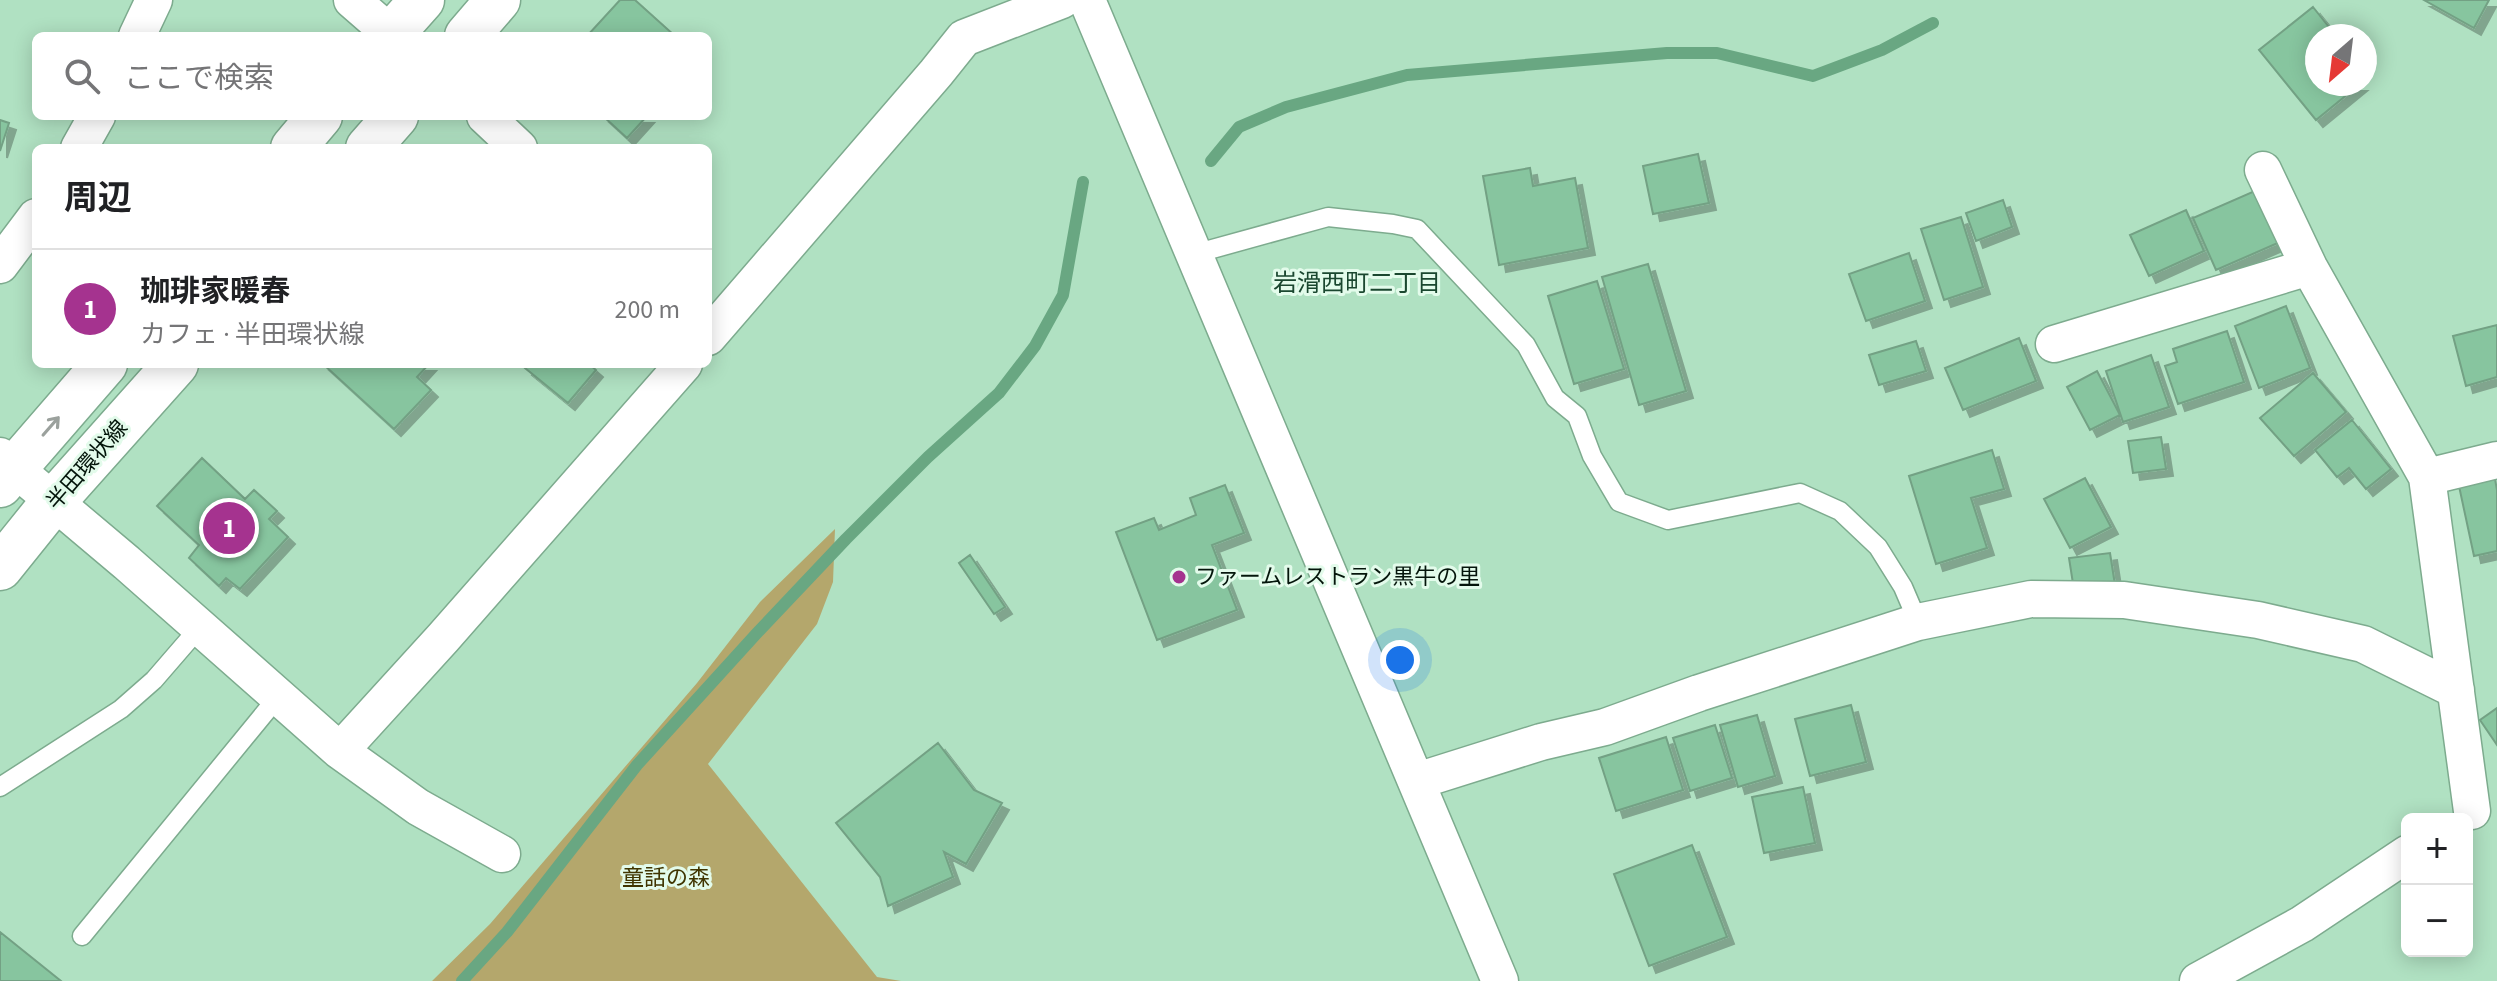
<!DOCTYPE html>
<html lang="ja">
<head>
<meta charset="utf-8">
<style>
  body { margin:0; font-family:"Source Sans 3","Noto Sans JP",sans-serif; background:#f2f2f2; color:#202124 }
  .controls { position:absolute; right:24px; bottom:24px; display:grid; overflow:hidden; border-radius:12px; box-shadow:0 4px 20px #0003 }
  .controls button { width:72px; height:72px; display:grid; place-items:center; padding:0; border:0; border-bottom:2px solid #e0e0e0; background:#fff; color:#202124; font:40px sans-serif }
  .compass { position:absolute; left:2305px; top:24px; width:72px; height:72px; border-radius:50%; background:#fff; box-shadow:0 4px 20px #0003; rotate:208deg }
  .you { position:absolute; left:1400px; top:660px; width:28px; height:28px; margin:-20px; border:6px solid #fff; border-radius:50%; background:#1a73e8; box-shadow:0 0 0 12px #1a73e833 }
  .badge { display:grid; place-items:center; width:52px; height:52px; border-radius:50%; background:#a5338f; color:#fff; font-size:26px; font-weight:700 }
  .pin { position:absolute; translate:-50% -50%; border:4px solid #fff; box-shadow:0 2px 8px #0006 }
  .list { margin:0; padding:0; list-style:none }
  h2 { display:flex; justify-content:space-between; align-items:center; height:104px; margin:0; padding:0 32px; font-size:34px }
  h2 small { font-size:26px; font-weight:400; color:#757577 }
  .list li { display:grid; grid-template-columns:52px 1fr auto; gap:24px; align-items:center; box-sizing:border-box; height:120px; padding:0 32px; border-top:2px solid #e0e0e0 }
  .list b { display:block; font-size:30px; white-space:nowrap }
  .list p { margin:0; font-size:26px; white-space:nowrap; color:#757577 }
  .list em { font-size:26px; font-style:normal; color:#757577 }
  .icon { flex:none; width:44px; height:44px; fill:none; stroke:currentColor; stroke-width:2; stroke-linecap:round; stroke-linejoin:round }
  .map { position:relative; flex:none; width:2497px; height:981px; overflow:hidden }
  .search { position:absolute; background:#fff; box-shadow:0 4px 20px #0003; left:32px; top:32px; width:680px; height:88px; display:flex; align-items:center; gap:20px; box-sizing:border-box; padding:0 28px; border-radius:12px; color:#757577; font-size:30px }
  .panel { position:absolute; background:#fff; box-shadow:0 4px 20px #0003; left:32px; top:144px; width:680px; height:224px; border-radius:12px }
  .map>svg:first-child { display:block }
  .green { fill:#b4a76c }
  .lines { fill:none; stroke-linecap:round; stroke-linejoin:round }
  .stream { stroke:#69a782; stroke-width:12 }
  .building { fill:#87c59f; stroke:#73a184; stroke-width:2; filter:url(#shadow) }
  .lane-casing { stroke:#7dab8e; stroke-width:21 }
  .street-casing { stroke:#7dab8e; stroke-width:39 }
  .secondary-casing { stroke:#7dab8e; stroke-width:47 }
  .lane { stroke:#fff; stroke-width:18 }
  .street { stroke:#fff; stroke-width:36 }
  .secondary { stroke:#fff; stroke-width:44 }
  .oneway { stroke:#9ba19d }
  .poi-dot { fill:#a5338f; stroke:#e3fbeb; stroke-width:3 }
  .labels { text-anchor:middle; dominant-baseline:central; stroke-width:6; stroke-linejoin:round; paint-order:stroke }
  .street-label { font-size:22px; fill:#04150b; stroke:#e3fbeb }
  .poi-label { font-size:22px; fill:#04150b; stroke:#e3fbeb; text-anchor:start }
  .park-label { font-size:22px; fill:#403500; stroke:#e3fbeb }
  .neighbourhood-label { font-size:24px; fill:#1a472f; stroke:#e3fbeb }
</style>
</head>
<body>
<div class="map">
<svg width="2497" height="981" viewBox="0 0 2497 981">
  <defs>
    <filter id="shadow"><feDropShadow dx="7" dy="7" stdDeviation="0" flood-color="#0004"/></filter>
  </defs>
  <rect width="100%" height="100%" fill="#b0e1c2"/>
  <path class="green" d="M835,529L833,582L817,624L708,764L877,977L901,981H432L490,924L697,683L760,602Z"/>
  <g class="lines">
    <path class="stream" d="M1211,161L1239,127L1286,107L1407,75L1667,53H1717L1813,76L1882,50L1933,23
      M462,981L507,932L637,765L757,633L846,539L928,457L999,393L1035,346L1063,295L1083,182"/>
  </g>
  <path class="building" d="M620,0H635L675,36H587Z
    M2424,0H2489L2474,28Z
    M2313,7L2336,36H2317V84H2360L2316,120L2259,50Z
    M603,116H647L627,138Z
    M0,120L9,123L0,151Z
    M1698,154L1709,203L1653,214L1643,166Z
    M1530,168L1533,186L1575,178L1588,248L1499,265L1483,176Z
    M2257,190L2280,242L2216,270L2193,218Z
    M2003,200L2012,227L1976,241L1966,213Z
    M2186,210L2204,251L2149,276L2130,235Z
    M1961,217L1983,287L1944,300L1921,229Z
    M1909,253L1925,301L1866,321L1849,274Z
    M1648,264L1686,391L1639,405L1602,277Z
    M1597,281L1624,369L1574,384L1548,296Z
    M2286,306L2310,368L2259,388L2235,326Z
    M2497,325V377L2466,386L2453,336Z
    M2227,331L2244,382L2178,404L2165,366L2177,362L2173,349Z
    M2019,338L2036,381L1963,410L1945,368Z
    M1916,341L1926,371L1879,385L1869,355Z
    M2151,355L2169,407L2123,422L2106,371Z
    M323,364H429L417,377L431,390L394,429Z
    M528,364H589L596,370L568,403L525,368Z
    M2097,371L2120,415L2090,430L2067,387Z
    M2313,373L2346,412L2294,456L2260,418Z
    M2352,420L2391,469L2366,489L2349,468L2337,477L2315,450Z
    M2161,437L2166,469L2133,473L2128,441Z
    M1992,450L2004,489L1971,498L1987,548L1936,564L1909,476Z
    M202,458L245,499L254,490L277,511L269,519L288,537L240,589L226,578L219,586L189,558L199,545L157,506Z
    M2085,478L2111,527L2070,548L2044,499Z
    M2495,479L2497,490V551L2474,556L2459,486Z
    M1225,485L1244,533L1212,545L1237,610L1157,640L1116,532L1154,518L1159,530L1196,515L1190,498Z
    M2110,553L2115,585L2074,590L2069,558Z
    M970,555L1005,607L994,614L959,563Z
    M1851,705L1866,762L1810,776L1795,719Z
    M2497,708V745L2480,720Z
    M1757,715L1775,776L1738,787L1720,725Z
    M1715,725L1732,778L1690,791L1673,738Z
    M1666,737L1683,790L1616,811L1599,758Z
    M938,743L974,790L1002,803L966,864L944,852L953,877L888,906L880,877L836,823Z
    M1803,787L1815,843L1764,853L1752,797Z
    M1692,845L1727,937L1649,966L1614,874Z
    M0,932L61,981H0Z"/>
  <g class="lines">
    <defs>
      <path id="lane" d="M1194,254L1328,217L1393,224L1417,229L1526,345L1555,398L1577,416L1592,456L1619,502L1668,520L1800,493L1840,511L1878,547L1903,587L1918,622
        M0,787L121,709L154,680L199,628
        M82,936L277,698"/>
      <path id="street" d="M352,0L391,34
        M1087,0L1500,981
        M137,36L154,0
        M485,116L519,148
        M79,148L97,116
        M2263,170L2309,267L2427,477L2472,811
        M0,265L36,217
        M708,337L936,73L964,38L1062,0
        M2054,344L2309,267
        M0,456L127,563L340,751L418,807L502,854
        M2427,477L2497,460
        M340,751L443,638L684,364
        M1417,781L1541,742L1605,727L1699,693L1918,622L2031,599L2124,600L2258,620L2363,644L2456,690
        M2198,981L2302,924L2407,854"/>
      <path id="secondary" d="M390,36L422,0
        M467,36L498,0
        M293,148L320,116
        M368,148L396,116
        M0,485L105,364
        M0,568L53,502L176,364"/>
    </defs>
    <use href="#lane" class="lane-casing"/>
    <use href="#street" class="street-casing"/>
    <use href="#secondary" class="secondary-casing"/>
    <use href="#lane" class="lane"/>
    <use href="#street" class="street"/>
    <use href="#secondary" class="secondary"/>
  </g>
  <defs><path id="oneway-shaft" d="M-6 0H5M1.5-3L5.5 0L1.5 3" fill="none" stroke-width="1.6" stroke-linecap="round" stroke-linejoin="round" transform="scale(2)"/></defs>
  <use class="oneway" href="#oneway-shaft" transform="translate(51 426) rotate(-49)"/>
  <circle class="poi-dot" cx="1179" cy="577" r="8"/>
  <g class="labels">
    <g class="street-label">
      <text transform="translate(87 465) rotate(-49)">半田環状線</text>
    </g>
    <g class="poi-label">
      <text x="1195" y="577">ファームレストラン黒牛の里</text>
    </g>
    <g class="park-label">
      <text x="666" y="878">童話の森</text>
    </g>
    <g class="neighbourhood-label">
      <text x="1357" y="283">岩滑西町二丁目</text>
    </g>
  </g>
</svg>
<div class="controls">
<button>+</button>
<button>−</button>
</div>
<svg class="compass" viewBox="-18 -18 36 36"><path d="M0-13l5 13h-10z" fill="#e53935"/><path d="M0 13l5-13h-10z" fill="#757577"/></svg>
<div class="you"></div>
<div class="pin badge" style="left:229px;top:528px">1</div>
<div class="search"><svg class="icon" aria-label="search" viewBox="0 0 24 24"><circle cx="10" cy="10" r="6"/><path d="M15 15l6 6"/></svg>ここで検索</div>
<section class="panel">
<h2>周辺<small></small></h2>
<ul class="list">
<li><span class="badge">1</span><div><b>珈琲家暖春</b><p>カフェ · 半田環状線</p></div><em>200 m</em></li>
</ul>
</section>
</div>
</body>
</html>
